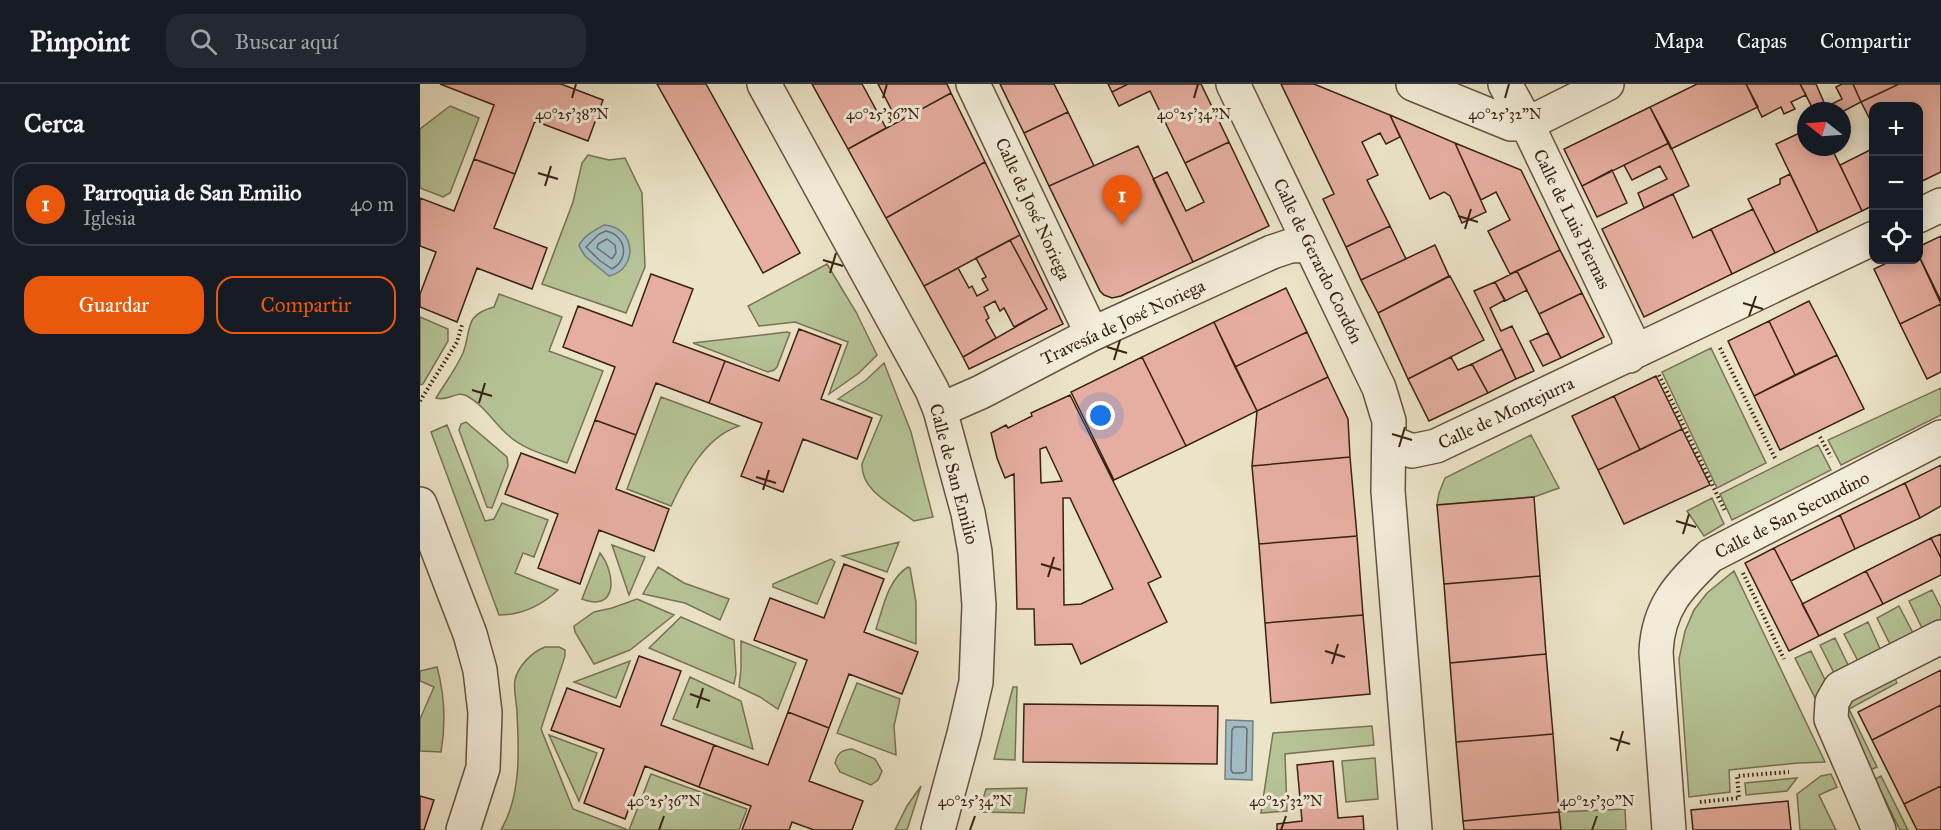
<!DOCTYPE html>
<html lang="es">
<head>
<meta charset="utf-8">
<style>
  body { margin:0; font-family:"IM FELL Great Primer",serif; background:#242831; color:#f1f3f6 }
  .controls { position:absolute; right:18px; top:18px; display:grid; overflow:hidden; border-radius:12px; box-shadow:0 3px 15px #0003 }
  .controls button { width:54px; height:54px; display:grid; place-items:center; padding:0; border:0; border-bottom:2px solid #363941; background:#171b24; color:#f1f3f6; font:30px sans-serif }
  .compass { position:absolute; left:1377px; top:18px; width:54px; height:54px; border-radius:50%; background:#171b24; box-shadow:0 3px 15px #0003; rotate:287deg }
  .you { position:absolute; left:681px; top:332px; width:21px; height:21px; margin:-15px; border:4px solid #fff; border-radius:50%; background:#1a73e8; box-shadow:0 0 0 9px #1a73e833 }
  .badge { display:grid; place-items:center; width:39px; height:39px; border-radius:50%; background:#ea580c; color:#fff; font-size:20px; font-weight:700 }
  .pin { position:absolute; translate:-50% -50px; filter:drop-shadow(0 2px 3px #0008) }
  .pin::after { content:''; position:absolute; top:32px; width:21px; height:18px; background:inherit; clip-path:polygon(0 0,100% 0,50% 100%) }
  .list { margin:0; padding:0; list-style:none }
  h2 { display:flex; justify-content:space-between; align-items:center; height:78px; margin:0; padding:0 24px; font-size:26px }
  h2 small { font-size:20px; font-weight:400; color:#9ea1a6 }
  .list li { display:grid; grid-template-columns:39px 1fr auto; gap:18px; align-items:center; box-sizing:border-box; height:84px; margin:0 12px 12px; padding:0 12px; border:2px solid #363941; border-radius:18px }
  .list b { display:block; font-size:22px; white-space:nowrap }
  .list p { margin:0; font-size:20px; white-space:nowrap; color:#9ea1a6 }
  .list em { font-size:20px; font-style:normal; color:#9ea1a6 }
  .actions { display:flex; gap:12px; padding:18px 24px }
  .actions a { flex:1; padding:14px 0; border:2px solid #ea580c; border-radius:18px; text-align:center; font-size:21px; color:#ea580c }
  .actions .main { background:#ea580c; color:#fff }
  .icon { flex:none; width:33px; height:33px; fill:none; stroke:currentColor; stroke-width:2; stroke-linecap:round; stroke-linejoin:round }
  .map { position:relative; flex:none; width:1521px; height:746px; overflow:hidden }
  header { display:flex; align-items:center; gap:36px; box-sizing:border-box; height:84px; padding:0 30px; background:#171b24; border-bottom:2px solid #363941 }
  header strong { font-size:28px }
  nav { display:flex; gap:33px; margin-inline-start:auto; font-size:21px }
  .search { width:420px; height:54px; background:#242831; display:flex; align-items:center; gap:15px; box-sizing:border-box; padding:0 21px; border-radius:18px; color:#9ea1a6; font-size:22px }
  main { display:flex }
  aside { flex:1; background:#171b24 }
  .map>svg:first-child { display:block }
  .green { fill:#b6c497; stroke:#787355; stroke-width:1.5 }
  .water { fill:#a0bbc2; stroke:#777e7c; stroke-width:1.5 }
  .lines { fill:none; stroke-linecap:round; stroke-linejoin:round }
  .shore { stroke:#6c6e6a; stroke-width:1.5 }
  .building { fill:#e6aea0; stroke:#392213; stroke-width:1.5; fill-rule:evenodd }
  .minor-casing { stroke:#665240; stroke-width:36 }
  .path { stroke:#392213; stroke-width:4; stroke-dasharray:1.5 3; stroke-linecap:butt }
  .minor { stroke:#f3eddb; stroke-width:33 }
  .ticks { fill:none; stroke:#392213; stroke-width:2 }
  .labels { text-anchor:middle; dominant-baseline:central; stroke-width:6; stroke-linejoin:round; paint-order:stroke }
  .street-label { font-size:18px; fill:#392213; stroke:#f3eddb }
  .ticks-label { font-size:15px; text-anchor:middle; fill:#392213; stroke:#f3eddb; stroke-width:6; stroke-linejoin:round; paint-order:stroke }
</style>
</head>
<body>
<header>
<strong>Pinpoint</strong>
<div class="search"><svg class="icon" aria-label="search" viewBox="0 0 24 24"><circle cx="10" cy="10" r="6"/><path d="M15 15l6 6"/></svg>Buscar aquí</div>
<nav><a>Mapa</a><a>Capas</a><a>Compartir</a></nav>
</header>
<main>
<aside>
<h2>Cerca<small></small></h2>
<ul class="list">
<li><span class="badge">1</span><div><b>Parroquia de San Emilio</b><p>Iglesia</p></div><em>40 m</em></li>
</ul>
<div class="actions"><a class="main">Guardar</a><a>Compartir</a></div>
</aside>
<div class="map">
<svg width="1521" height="746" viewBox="0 0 1521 746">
  <rect width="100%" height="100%" fill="#ece4c8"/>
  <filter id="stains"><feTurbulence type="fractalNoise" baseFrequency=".00333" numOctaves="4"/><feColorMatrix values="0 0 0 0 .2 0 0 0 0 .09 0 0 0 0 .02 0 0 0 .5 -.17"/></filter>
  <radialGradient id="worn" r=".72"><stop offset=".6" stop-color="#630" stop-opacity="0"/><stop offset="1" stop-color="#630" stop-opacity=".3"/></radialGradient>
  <path class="green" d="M30,22L59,34L30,109L23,113L0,104V45Z
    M168,71L189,76L205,74L222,109L225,183L206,229L122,200L153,118L162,79Z
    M407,180L436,228L457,271L439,289L409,310L428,258L375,238L339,242L328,222Z
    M79,210L142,233L129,267L183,287L147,379C127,371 104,366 88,351C74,339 64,321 47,312C36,306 28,318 16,314C25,299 36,285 43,269C52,246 43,231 74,223Z
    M0,233L28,245V257L3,300L0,301Z
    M367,248L370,249L357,283L354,286L348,288L273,259Z
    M1291,264L1346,379L1297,404L1242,288Z
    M464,279L491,348L513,433L494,437C475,422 441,408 442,380L462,332L418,315L446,296Z
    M1521,304V331L1421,381L1408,356Z
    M241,313L319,342C285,353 265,392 251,422L207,405Z
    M46,338L87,373L88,382L72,424L67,423L39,346L41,340Z
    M27,341L65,437L74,435L82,419L128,436L114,473L103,469L95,489L138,506C121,522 103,531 79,531L11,348Z
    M1111,351L1139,404L1114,413L1017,421L1019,409L1025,394Z
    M1398,361L1411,386L1312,436L1300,410Z
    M1292,414L1304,440L1284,452L1267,427Z
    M479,458L467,488L422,472Z
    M192,461L225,473L209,511Z
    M180,469C196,489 198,529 162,515Z
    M411,475L415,478L397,520L353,503V500Z
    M238,483L264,499L309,515L300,536L265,519L223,510Z
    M488,483L490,484L496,518V560L456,545C463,524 468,495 488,483Z
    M1314,487L1405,678L1378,679L1309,686L1310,708L1269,713L1259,575L1265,547L1274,526L1287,509Z
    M1512,506L1521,524V537L1503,546L1489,517Z
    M217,515L254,531L210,566L174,580L155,548L154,542L174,528L192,524Z
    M1479,522L1494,551L1471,562L1457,534Z
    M261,533L314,556L316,590L314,600L229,564Z
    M1448,538L1461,567L1439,579L1424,550Z
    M1415,554L1429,583L1415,591L1400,561Z
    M321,557L376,579L358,625L340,613L319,603L321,585Z
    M125,563H139L145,566V572L121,645L153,725L208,746H81C101,712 99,667 97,629C97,619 93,606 95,596C98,582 112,568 125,563Z
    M1391,567L1406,598L1396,616L1375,574Z
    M210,577L196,614L154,598Z
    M17,583C25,612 26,639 21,668L0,667V635L14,603L0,597V587Z
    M1474,592L1477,599L1429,625L1457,683L1450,686L1424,624L1429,616Z
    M270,593L321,617L333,665L253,635Z
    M437,599L480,615L474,642L476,671L417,649Z
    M593,603H597L595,676L574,675Z
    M952,642L954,661L865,670L867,727L841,729L853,649Z
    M129,651L177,669L159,717Z
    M432,665L455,675L462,687L458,696L451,701L420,688L415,679C418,668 422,666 432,665Z
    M955,674L958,715L926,718L922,677Z
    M231,690L327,725L319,746H209Z
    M1411,690L1417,703L1399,711L1416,746H1380L1377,710L1401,692Z
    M1461,692L1488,746H1480L1455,695Z
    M1377,694L1367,707L1326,711L1325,699Z
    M501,702L487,746H475L487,722Z
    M607,704L604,729L559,728L566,705Z
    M1205,725L1206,746H1141L1139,728Z"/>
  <path class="water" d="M184,141C216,143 219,185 189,192L165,172L159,162C163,152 175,146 184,141Z
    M806,636L833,637L832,696L805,695Z"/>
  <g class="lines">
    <path class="shore" d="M186,147C206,151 210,175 192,185L179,176L166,163L179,150Z
      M187,155L195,161L196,169L192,175L177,164L178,160Z
      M814,643H825L827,645L826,687L823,689H813L811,686L812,646Z"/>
  </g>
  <path class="building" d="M20,0H141L183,16L168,57L115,37L95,90L54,75L74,21Z
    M237,0H286L380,169L343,189Z
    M392,0H442L466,44L428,65Z
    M458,0H527L531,9L478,38Z
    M580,0H634L648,28L604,49Z
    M688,0H708L692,8Z
    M708,0H781L809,58L765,79L730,7L699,22L692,8Z
    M861,0H894L970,31L980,53L966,60L960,49L942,58L958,91L947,96L970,142L926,163L903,115L914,110Z
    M1277,0H1326L1338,23L1251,65L1230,23Z
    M1326,0H1380L1386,11L1371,18L1375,25L1364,30L1361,23L1342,33Z
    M1380,0H1396L1406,23L1422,15L1416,3L1422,0H1433L1441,18L1422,28L1394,27Z
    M1433,0H1479L1441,18Z
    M1479,0H1521V88L1498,99V22H1454V43L1441,18Z
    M531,9L565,78L466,134L428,65Z
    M1230,23L1249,59L1162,102L1144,65Z
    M648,28L674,82L629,102L604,49Z
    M970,31L1035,59L1066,128L1042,139L1030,112L1024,108L1010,115Z
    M1386,46V63H1411L1442,127L1398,148L1356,60Z
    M809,58L849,142L773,178L733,95L747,88L766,127L784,118L765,79Z
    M1035,59L1101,86L1140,166L1090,190L1068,147L1090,136L1076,108L1061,116Z
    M1249,59L1269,102L1224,124L1218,109L1247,95L1240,82L1212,96L1204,81Z
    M718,62L773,178L701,212L692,214L684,211L680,207L629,102Z
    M1454,64V121L1442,127L1420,81Z
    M54,75L95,90L74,144L127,164L112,205L57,184L37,238L0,223V210L16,168L0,162V114L34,127Z
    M565,78L600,151L504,202L466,134Z
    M1192,86L1207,119L1177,133L1162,102Z
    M1370,90L1398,148L1355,169L1328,115L1360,100V95Z
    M1253,110L1273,154L1291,145L1312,190L1224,233L1182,145Z
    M1333,125L1355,169L1312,190L1291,145Z
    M970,142L986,175L941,196L926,163Z
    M600,151L643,240L549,285L543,273L627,225L590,156Z
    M1521,152V217L1498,170V163Z
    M590,156L627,225L594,243L584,224L580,227L575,217L564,223L569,234L566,236L576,254L543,273L504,202L538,184L549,204L552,202L557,212L568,206L562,195L566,193L556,174Z
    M1015,161L1029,192L958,229L941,196Z
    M1140,166L1162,209L1119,230L1097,187Z
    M1498,170L1521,220L1480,240L1454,185L1473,176H1498Z
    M1097,187L1107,206L1085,217L1075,198Z
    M231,190L273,205L253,258L305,277L289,319L236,299L216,351L175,336L195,283L143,263L158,222L212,242Z
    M1030,192L1064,256L988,295L958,229Z
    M1075,198L1085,216L1070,224L1081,247L1092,242L1114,287L1096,295L1054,207Z
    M866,204L887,248L815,283L794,238Z
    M1162,209L1184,253L1141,274L1119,230Z
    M1389,217L1417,271L1375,291L1349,237Z
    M1521,220V288L1507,295L1480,240Z
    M1349,237L1375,291L1334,312L1308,257Z
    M794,238L837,327L766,362L722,273Z
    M379,245L421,261L401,315L452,334L437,375L383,355L363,408L321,392L342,339L289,319L305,277L359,297Z
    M887,248L908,293L837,327L815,283Z
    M1128,249L1141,274L1123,282L1110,257Z
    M1082,265L1096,295L1068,309L1052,280Z
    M1417,271L1444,325L1360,366L1334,312Z
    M722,273L766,362L694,396L651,308Z
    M1031,273L1038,286L1052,280L1068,309L1009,337L988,295Z
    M1236,292L1262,345L1220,366L1194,312Z
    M908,293L928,335L930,373L832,382L837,327Z
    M650,311L741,493L728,499L747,538L661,580L652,560L615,561L614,525H597L594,390L585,394L577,374L571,349L586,341L588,344L612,332L611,329ZM626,363L642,397L621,399L620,365ZM643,414H650L693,505L661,520L644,521Z
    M1194,312L1220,366L1178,386L1152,332Z
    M175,336L216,351L196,405L249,425L234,467L179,446L160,500L118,484L138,430L85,410L101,369L155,389Z
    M1262,345L1290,401L1204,440L1178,386Z
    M930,373L937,452L839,460L832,382Z
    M1521,381V422L1500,434L1485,399Z
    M1485,399L1500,434L1435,465L1420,431Z
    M1114,413L1120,492L1024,500L1017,421Z
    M1420,431L1435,465L1371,497L1354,464Z
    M1521,450V474L1511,454Z
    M937,452L943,531L845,539L839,460Z
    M1511,454L1521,474V491L1463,520L1446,487Z
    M1354,464L1399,552L1369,567L1325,479Z
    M424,480L464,495L444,548L498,568L482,610L429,590L409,644L368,628L387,576L334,556L350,514L404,534Z
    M1446,487L1463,520L1399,552L1382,520Z
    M1120,492L1126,570L1030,579L1024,500Z
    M943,531L950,610L851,619L845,539Z
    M1126,570L1133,650L1036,658L1030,579Z
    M219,572L261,587L241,641L294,661L279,703L225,682L205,735L164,719L184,665L131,646L147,604L200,623Z
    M1521,586V621L1452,656L1438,628Z
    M604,620L798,622L797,680L603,678Z
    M1521,621V702L1484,720L1452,656Z
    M368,628L409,644L389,697L443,717L432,746H394L372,738L369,746H322L331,722L279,703L294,661L348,681Z
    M1133,650L1139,728L1043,737L1036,658Z
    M913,677L918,734L943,732L944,746H857V740L882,737L877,681Z
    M1521,702V746H1497L1484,720Z
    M0,712L14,716L4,746H0Z
    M1368,717L1371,746H1273L1271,726Z
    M1139,728L1141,746H1044L1043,737Z"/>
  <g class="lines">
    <defs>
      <path id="minor" d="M344,0L512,306L520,326L548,429L555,468L559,521L556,598L544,650L518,746
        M553,0L672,250
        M813,0L959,304L969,337L968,407L995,746
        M993,0L1091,40H1107L1187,0
        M1085,0L1107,40L1209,253V272
        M1498,132L1521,121
        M520,326L561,308L672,250L852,168L870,162L890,161
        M970,358L992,367L1016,362L1454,154
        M0,420L50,550L60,586L65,629L63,684L43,746
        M1249,746L1236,568C1238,523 1259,502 1290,472L1521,353
        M1459,746L1411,635L1412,618L1420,604L1521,553"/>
    </defs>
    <use href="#minor" class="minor-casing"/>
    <path class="path" d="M1300,264L1356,376
      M1239,291L1305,427
      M0,317L37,258L42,241
      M1400,353L1411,373
      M1323,489L1364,575
      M1280,718L1319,714L1317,692L1369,688"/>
    <use href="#minor" class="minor"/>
  </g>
  <path class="ticks" d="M152,14L156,0M463,14L467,0M774,14L778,0M1085,14L1089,0M118,89L138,95M125,102L131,82M1038,132L1058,138M1045,145L1051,125M403,176L423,182M410,189L416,169M1323,219L1343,225M1329,232L1336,212M687,263L707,269M694,276L700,256M52,306L72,312M59,319L65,299M972,350L992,356M979,363L985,343M336,393L356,399M343,406L349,386M1256,437L1276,443M1263,450L1269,430M621,480L641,486M628,493L634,473M905,567L925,573M912,580L918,560M270,610L290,617M277,624L283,604M1190,654L1210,660M1197,667L1203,647M239,746L244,732M550,746L555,732M861,746L866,732M1172,746L1177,732"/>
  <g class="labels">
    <g class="street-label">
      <text transform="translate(613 125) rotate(65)">Calle de José Noriega</text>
      <text transform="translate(1152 135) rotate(64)">Calle de Luis Piernas</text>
      <text transform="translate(898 177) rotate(64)">Calle de Gerardo Cordón</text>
      <text transform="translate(703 238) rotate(-25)">Travesía de José Noriega</text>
      <text transform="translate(1086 329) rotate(-25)">Calle de Montejurra</text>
      <text transform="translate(534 390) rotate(75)">Calle de San Emilio</text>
      <text transform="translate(1372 431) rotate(-27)">Calle de San Secundino</text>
    </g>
  </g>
  <g class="ticks-label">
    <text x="152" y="35">40°25'38"N</text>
    <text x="463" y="35">40°25'36"N</text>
    <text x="774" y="35">40°25'34"N</text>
    <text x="1085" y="35">40°25'32"N</text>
    <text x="244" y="722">40°25'36"N</text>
    <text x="555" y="722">40°25'34"N</text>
    <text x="866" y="722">40°25'32"N</text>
    <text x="1177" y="722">40°25'30"N</text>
  </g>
  <rect width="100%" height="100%" filter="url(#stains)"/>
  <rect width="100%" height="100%" fill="url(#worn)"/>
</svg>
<div class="controls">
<button>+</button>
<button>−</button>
<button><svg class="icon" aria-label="locate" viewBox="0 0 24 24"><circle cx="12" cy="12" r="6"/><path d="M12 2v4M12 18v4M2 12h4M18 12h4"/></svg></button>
</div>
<svg class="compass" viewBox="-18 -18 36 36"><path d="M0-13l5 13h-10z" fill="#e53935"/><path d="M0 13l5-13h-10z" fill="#9ea1a6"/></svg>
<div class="you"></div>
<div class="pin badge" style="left:702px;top:141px">1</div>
</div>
</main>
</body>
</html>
